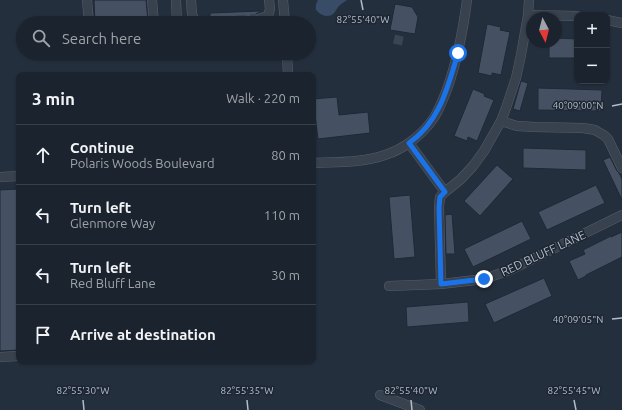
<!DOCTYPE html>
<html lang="en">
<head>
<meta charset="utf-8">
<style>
  body { margin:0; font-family:Ubuntu,sans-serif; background:#242b36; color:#f1f3f6 }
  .controls { position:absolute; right:12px; top:12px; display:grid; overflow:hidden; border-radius:8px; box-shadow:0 1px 3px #0004 }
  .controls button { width:36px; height:36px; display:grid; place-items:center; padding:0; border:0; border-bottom:1px solid #39404a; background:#1b232e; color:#f1f3f6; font:20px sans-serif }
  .compass { position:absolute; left:526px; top:12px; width:36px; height:36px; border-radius:50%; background:#1b232e; box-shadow:0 1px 3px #0004; rotate:173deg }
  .stop { position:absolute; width:12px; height:12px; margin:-9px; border:3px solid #1a73e8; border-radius:50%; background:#fff }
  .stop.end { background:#1a73e8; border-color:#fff; box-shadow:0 1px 4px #0008 }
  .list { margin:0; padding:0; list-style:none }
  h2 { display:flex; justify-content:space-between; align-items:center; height:52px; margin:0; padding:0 16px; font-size:17px }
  h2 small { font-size:13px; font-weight:400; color:#a0a4aa }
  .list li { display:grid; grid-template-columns:26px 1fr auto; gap:12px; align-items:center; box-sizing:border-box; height:60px; padding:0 16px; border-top:1px solid #39404a }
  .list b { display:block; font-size:15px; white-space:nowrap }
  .list p { margin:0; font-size:13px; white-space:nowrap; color:#a0a4aa }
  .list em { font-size:13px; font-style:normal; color:#a0a4aa }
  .icon { flex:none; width:22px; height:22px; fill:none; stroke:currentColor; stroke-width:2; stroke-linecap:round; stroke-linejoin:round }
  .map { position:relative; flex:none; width:622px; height:410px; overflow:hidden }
  .search { position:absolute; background:#1b232e; box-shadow:0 1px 3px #0004; left:16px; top:16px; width:300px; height:44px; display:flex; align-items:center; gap:10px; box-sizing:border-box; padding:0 14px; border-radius:22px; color:#a0a4aa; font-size:15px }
  .panel { position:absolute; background:#1b232e; box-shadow:0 1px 3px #0004; left:16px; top:72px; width:300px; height:292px; border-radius:8px }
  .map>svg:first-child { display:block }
  .water { fill:#394c67 }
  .building { fill:#455162; stroke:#1f2835 }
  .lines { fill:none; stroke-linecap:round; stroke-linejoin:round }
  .minor-tunnel { stroke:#3a4453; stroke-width:9; stroke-dasharray:9 4.5; stroke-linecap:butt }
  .minor-casing { stroke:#565f6c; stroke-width:10 }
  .minor { stroke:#38414e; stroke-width:9 }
  .route { stroke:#1a73e8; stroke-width:5 }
  .ticks { fill:none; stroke:#b4bcc9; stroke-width:1.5 }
  .labels { text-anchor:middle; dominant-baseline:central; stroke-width:3; stroke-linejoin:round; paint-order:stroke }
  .street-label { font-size:12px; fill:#b4bcc9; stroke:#1d2633 }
  .ticks-label { font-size:10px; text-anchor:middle; fill:#b4bcc9; stroke:#1d2633; stroke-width:3; stroke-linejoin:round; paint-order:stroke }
</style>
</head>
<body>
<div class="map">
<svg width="622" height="410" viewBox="0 0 622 410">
  <rect width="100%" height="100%" fill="#242f3e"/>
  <path class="water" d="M318,0H347C344,2 341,4 339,6C335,11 334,16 327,16C324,16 320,14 318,12C314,9 316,4 318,0Z"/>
  <path class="building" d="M94,0H146L148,21L117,23H95Z
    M395,4L412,7L418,17L415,34L390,30Z
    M260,11V12L256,14L255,17V20L258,23H216L215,19L210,16V13Z
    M487,24L501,27L500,30L510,32L501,75L492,73V76L478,73Z
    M556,38L577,39V58H549V42H556Z
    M521,81L528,83L520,111L513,109Z
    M538,88L602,90L601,111L538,110Z
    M473,89L485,94L484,96L494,100L477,141L468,137L467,141L454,136Z
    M337,97L339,115L368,112L370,133L318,139L313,99Z
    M523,148L586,150V170L523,168Z
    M610,157L617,171L619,173L622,179V200L603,160Z
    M497,165L513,179L480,216L464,201Z
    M596,185L605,203L547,230L538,212Z
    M19,189V350L0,351V190Z
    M410,195L415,257L394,259L389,197Z
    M452,214L455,254H446L445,215Z
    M522,221L531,239L473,267L464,249Z
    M622,232V257L586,275V276L578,280L569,261L585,254L583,250L611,236V237Z
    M544,278L552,296L494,323L485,304Z
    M468,302L469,322L407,327L406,307Z"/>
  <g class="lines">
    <path class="minor-tunnel" d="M210,22L261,18
      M394,39L407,42"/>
    <defs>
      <path id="minor" d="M87,0L89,23
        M152,0L154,23
        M176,0L177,23
        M191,0C192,8 190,21 200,23C203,23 207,22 210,22
        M283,0L285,23
        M528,15L577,16
        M261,18L268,16L270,9L269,0
        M607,20L622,23
        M287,53L288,75
        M501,121L517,126L535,127L583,128L595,130L605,136L608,139L622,168
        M409,143L445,192
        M313,163C337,162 362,163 385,155C404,149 422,135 433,119C439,111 442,101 446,92C457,62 463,31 467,0
        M0,177L19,176
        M441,284L439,207L440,197L445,192L461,179L473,166L484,151L501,121L506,108L516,78L521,55L528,15L529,0
        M389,286L441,284L484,279L510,270L622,215
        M0,357L19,356
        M380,395L420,410"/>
    </defs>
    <use href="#minor" class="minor-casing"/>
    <use href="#minor" class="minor"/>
  </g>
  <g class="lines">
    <path class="route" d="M458,53C448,86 440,122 409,143L445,192L440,197L439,207L441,284L484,279"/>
  </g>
  <path class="ticks" d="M361,0L363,10M612,106L622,104M612,319L622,318M83,400L84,410M247,400L248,410M411,400L412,410M574,400L576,410"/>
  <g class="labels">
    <g class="street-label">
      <text transform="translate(543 253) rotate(-25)">RED BLUFF LANE</text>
    </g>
  </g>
  <g class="ticks-label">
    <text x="363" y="23">82°55'40"W</text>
    <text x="578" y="109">40°09'00"N</text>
    <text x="578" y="323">40°09'05"N</text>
    <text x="83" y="394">82°55'30"W</text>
    <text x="247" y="394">82°55'35"W</text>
    <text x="411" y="394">82°55'40"W</text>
    <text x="574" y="394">82°55'45"W</text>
  </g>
</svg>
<div class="controls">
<button>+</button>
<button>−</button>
</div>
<svg class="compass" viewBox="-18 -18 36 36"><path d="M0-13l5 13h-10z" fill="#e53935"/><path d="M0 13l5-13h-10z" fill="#a0a4aa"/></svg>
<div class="stop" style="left:458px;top:53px"></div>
<div class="stop end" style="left:484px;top:279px"></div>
<div class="search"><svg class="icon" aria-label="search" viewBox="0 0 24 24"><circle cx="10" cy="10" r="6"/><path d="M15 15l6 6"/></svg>Search here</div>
<section class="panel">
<h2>3 min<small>Walk · 220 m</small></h2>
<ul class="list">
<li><svg class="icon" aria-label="ahead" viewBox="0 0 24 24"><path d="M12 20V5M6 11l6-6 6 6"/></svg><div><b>Continue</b><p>Polaris Woods Boulevard</p></div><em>80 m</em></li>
<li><svg class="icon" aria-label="left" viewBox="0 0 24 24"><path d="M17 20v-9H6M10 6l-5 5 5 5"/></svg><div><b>Turn left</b><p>Glenmore Way</p></div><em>110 m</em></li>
<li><svg class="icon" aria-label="left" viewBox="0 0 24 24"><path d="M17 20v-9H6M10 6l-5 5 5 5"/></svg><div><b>Turn left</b><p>Red Bluff Lane</p></div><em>30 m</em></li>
<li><svg class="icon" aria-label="arrive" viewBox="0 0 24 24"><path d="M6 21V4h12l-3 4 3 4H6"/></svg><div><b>Arrive at destination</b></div></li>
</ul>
</section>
</div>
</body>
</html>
